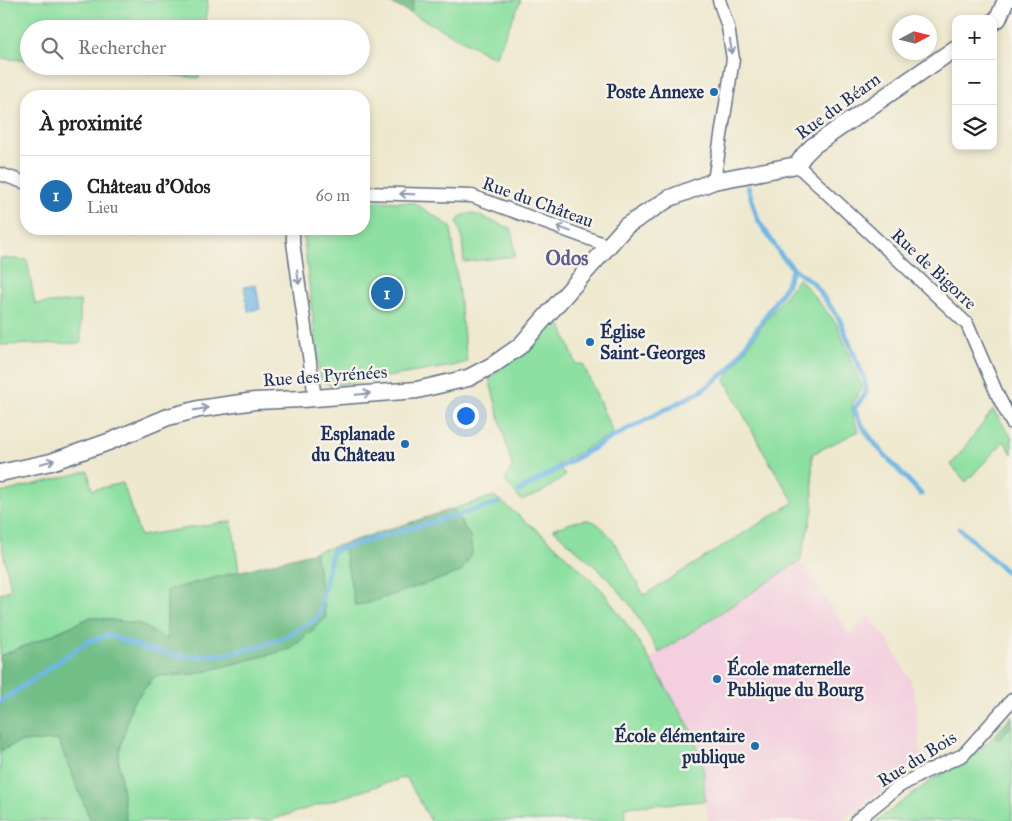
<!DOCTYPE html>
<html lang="fr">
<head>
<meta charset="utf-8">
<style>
  body { margin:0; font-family:"IM FELL Great Primer",serif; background:#f2f2f2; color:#222 }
  .controls { position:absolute; right:15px; top:15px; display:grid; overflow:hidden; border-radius:10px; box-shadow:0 2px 8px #0003 }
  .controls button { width:45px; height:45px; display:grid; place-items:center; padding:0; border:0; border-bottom:1px solid #e0e0e0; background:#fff; color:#222; font:25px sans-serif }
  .compass { position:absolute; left:892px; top:15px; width:45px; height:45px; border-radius:50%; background:#fff; box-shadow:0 2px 8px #0003; rotate:83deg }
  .you { position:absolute; left:465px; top:415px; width:18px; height:18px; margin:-12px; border:4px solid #fff; border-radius:50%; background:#1a73e8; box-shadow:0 0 0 8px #1a73e833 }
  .badge { display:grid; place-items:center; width:32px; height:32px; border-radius:50%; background:#1f6fb2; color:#fff; font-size:16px; font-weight:700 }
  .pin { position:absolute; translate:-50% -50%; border:2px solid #fff; box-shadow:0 1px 5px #0006 }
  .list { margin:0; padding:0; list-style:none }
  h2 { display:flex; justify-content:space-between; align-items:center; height:65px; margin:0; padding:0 20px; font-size:21px }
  h2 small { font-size:16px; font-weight:400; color:#767676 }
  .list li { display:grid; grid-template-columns:32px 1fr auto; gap:15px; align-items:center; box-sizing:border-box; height:80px; padding:0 20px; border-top:1px solid #e0e0e0 }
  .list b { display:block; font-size:19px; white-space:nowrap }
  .list p { margin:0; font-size:16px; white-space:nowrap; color:#767676 }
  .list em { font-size:16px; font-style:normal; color:#767676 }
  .icon { flex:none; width:28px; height:28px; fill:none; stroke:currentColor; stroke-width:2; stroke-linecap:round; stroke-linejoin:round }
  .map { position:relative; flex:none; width:1012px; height:821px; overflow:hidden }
  .search { position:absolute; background:#fff; box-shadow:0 2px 8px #0003; left:20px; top:20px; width:350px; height:55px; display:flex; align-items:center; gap:12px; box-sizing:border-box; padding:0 18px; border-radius:28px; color:#767676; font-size:19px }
  .panel { position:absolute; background:#fff; box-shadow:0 2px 8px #0003; left:20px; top:90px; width:350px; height:145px; border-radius:20px }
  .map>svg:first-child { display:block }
  .built { fill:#f3cfdf }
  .green { fill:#8de0a1; stroke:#548880 }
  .forest { fill:#72be87; stroke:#467672 }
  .water { fill:#6eb7e6; stroke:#4473a2 }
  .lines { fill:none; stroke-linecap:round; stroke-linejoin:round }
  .stream { stroke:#6eb7e6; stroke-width:5 }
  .minor-casing { stroke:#657085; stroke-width:15 }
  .tertiary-casing { stroke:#657085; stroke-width:19 }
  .minor { stroke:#fff; stroke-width:12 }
  .tertiary { stroke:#fff; stroke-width:16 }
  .oneway { stroke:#8d97ae }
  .poi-dot { fill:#1f6fb2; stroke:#f7f3e8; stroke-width:2 }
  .labels { text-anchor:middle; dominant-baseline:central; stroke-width:5; stroke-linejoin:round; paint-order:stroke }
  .poi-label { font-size:18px; font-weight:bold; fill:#1b2f5e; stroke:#f7f3e8; text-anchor:end }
  .street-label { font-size:18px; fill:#1b2f5e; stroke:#f7f3e8 }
  .quarter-label { font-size:20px; font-weight:bold; fill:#5c5c8e; stroke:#f7f3e8 }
</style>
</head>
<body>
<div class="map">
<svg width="1012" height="821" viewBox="0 0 1012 821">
  <rect width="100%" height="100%" fill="#f7f3e8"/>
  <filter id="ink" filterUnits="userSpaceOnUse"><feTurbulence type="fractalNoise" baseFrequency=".02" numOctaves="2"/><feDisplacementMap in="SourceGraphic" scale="10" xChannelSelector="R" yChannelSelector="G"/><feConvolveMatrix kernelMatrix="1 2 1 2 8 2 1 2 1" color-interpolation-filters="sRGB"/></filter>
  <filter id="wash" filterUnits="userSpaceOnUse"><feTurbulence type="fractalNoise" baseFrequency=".0096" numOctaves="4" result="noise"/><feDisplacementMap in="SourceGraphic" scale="20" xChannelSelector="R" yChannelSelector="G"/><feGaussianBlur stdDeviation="1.12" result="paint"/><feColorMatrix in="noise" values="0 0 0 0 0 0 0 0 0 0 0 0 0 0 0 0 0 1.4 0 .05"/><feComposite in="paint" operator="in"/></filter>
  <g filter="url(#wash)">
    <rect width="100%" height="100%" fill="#eee8ce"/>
    <path class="built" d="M800,561L850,634L868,617L888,640L911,681L917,706L921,764L894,781L841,821H709L705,801L663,681L650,659Z"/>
    <path class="green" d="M0,0H208L204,29H29V61L0,58Z
      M414,0H521L495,58L411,13Z
      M79,66H200L199,78Z
      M364,200L415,203L451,227L467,362L453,366L331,386L320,380L303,231L304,229H364Z
      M472,213L512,229L515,256L464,262L462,237L457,222L461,216Z
      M0,258L27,260L35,304L80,301L81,343L0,345Z
      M799,278L837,324L862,387C850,407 848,409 859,431L812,454L813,510L800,561L659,653L632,607L608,578L553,529C564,526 576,520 587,520C609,520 633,578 644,595L794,502L764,453L725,380L765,322Z
      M558,317L576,364H583L613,433L558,464L565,476L541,493L521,500L505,481L512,466L489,378Z
      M993,410L1012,438V454L1004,441L966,482L951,465Z
      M88,471L92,490L123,483L140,536L232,521L239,572L167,590V641L140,624L91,617L47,637L0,656V594L11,589L0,537V493Z
      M494,496L548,539L602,590L636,637L692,731L703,766L705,801L624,807L626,821H431L406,777L268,821H126L118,756L132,704L155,676L195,674L326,618L315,552L343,544L355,605L368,603L461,571L472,553L469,536L453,509Z
      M1012,725V821H876L936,777L968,761L995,735L998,740Z
      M58,740L91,821H0V751L20,742Z"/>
    <path class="forest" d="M384,0H414L411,13Z
      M453,509L470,536L472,553L461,572L368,603L355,605L343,544Z
      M315,552L326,618L291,649L195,674L155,676L132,704L118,756L126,821H91L58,740L20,742L0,751V656L47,637L91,617L140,624L167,640V590Z
      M1012,716V725L998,740L995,735Z"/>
    <path class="water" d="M256,285L260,309L248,311L244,287Z"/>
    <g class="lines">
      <path class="stream" d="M748,187L758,220L781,255L793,268L814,284L839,318L865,381L866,393L854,409C866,441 899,469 921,494
        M519,491L609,439L701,391L729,370L786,286L793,268
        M960,529L1012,577
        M0,702L87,642L109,635L143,648L186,657L226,654L257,647L283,638L318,618L332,551L498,503"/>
    </g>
  </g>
  <g filter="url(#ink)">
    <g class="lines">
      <defs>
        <path id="minor" d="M797,165L967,324L998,396L1012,423
          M0,174L26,183
          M714,181L733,59L728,27L719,0
          M364,193L472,196L609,246
          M293,229V242L315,398
          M856,821L898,787L923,773L963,755L1012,700"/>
        <path id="tertiary" d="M993,22L998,19L1006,0
          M0,473L51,462L111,441L168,417L199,409L255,401L302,399L417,390L468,378L493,365L520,346L626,226L670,198L714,181L797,165L804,155L813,146L956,48"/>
      </defs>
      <use href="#minor" class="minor-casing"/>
      <use href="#tertiary" class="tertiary-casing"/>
      <use href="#minor" class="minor"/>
      <use href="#tertiary" class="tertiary"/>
    </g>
    <defs><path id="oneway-shaft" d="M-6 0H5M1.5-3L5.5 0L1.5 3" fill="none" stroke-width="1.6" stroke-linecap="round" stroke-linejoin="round" transform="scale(1.25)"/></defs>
    <g class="oneway">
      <use href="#oneway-shaft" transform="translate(731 47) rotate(81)"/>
      <use href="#oneway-shaft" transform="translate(407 194) rotate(-178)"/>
      <use href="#oneway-shaft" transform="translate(564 229) rotate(-160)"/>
      <use href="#oneway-shaft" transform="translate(298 277) rotate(82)"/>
      <use href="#oneway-shaft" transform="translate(363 394) rotate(-5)"/>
      <use href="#oneway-shaft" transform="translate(201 409) rotate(-10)"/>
      <use href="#oneway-shaft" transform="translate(47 462) rotate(-15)"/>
    </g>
  </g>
  <g class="poi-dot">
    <circle cx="714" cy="92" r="5"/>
    <circle cx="590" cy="342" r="5"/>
    <circle cx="405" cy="444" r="5"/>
    <circle cx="717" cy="679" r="5"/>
    <circle cx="755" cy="746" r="5"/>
  </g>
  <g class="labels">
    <g class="poi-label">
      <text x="704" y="92">Poste Annexe</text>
      <text x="600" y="332" text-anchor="start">Église<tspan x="600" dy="21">Saint-Georges</tspan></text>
      <text x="395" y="434">Esplanade<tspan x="395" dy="21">du Château</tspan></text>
      <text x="727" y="669" text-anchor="start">École maternelle<tspan x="727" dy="21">Publique du Bourg</tspan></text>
      <text x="745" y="736">École élémentaire<tspan x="745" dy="21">publique</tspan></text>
    </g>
    <g class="street-label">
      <text transform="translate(838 106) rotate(-36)">Rue du Béarn</text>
      <text transform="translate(538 202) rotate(20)">Rue du Château</text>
      <text transform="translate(934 269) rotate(43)">Rue de Bigorre</text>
      <text transform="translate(325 376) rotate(-4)">Rue des Pyrénées</text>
      <text transform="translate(917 759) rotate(-32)">Rue du Bois</text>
    </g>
    <g class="quarter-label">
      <text x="567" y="258">Odos</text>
    </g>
  </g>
</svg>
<div class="controls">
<button>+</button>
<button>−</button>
<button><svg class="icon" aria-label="layers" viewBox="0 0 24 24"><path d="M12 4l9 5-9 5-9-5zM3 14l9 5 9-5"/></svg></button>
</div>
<svg class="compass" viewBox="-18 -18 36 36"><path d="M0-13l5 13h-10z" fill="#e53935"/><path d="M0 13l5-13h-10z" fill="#767676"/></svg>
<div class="you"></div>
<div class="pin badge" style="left:387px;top:293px">1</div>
<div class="search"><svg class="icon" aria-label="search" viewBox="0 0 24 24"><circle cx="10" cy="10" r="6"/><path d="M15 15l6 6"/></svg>Rechercher</div>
<section class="panel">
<h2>À proximité<small></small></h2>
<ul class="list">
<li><span class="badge">1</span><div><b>Château d'Odos</b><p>Lieu</p></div><em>60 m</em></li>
</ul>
</section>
</div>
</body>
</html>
